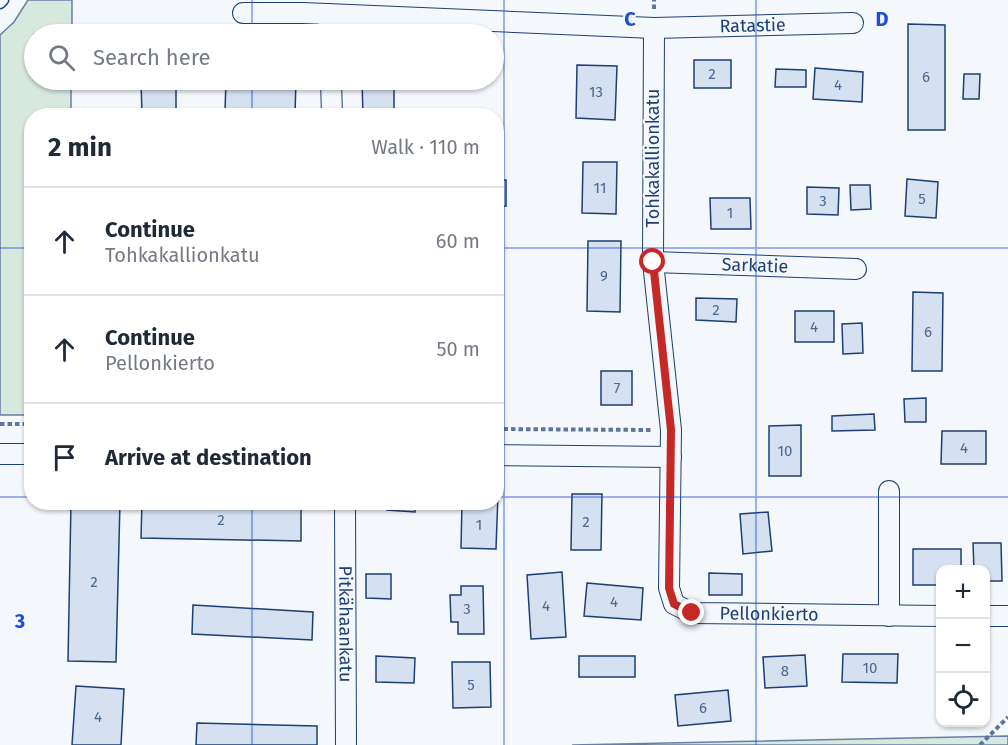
<!DOCTYPE html>
<html lang="en">
<head>
<meta charset="utf-8">
<style>
  body { margin:0; font-family:"Fira Sans",sans-serif; background:#f6f6f7; color:#1f2937 }
  .controls { position:absolute; right:18px; bottom:18px; display:grid; overflow:hidden; border-radius:12px; box-shadow:0 2px 4px #0004 }
  .controls button { width:54px; height:54px; display:grid; place-items:center; padding:0; border:0; border-bottom:2px solid #e0e1e3; background:#fff; color:#1f2937; font:30px sans-serif }
  .stop { position:absolute; width:18px; height:18px; margin:-14px; border:4px solid #c62828; border-radius:50%; background:#fff }
  .stop.end { background:#c62828; border-color:#fff; box-shadow:0 2px 6px #0008 }
  .list { margin:0; padding:0; list-style:none }
  h2 { display:flex; justify-content:space-between; align-items:center; height:78px; margin:0; padding:0 24px; font-size:26px }
  h2 small { font-size:20px; font-weight:400; color:#747a83 }
  .list li { display:grid; grid-template-columns:39px 1fr auto; gap:18px; align-items:center; box-sizing:border-box; height:108px; padding:0 24px; border-top:2px solid #e0e1e3 }
  .list b { display:block; font-size:22px; white-space:nowrap }
  .list p { margin:0; font-size:20px; white-space:nowrap; color:#747a83 }
  .list em { font-size:20px; font-style:normal; color:#747a83 }
  .icon { flex:none; width:33px; height:33px; fill:none; stroke:currentColor; stroke-width:2; stroke-linecap:round; stroke-linejoin:round }
  .map { position:relative; flex:none; width:1008px; height:745px; overflow:hidden }
  .search { position:absolute; background:#fff; box-shadow:0 2px 4px #0004; left:24px; top:24px; width:480px; height:66px; display:flex; align-items:center; gap:15px; box-sizing:border-box; padding:0 21px; border-radius:33px; color:#747a83; font-size:22px }
  .panel { position:absolute; background:#fff; box-shadow:0 2px 4px #0004; left:24px; top:108px; width:480px; height:402px; border-radius:24px }
  .map>svg:first-child { display:block }
  .green { fill:#d7e8df; stroke:#687fa3; stroke-width:1.5 }
  .building { fill:#d5e0f0; stroke:#1d3f73; stroke-width:1.5 }
  .lines { fill:none; stroke-linecap:round; stroke-linejoin:round }
  .lane-casing { stroke:#1d3f73; stroke-width:13 }
  .street-casing { stroke:#1d3f73; stroke-width:22 }
  .path { stroke:#5e769c; stroke-width:4; stroke-dasharray:4.5 3; stroke-linecap:butt }
  .lane { stroke:#f4f7fb; stroke-width:10 }
  .street { stroke:#f4f7fb; stroke-width:20 }
  .route { stroke:#c62828; stroke-width:8 }
  .grid { fill:none; stroke:#1d4ed8; stroke-width:1.5; stroke-opacity:0.55 }
  .labels { text-anchor:middle; dominant-baseline:central; stroke-width:4.5; stroke-linejoin:round; paint-order:stroke }
  .number-label { font-size:15px; fill:#4b6792 }
  .street-label { font-size:18px; fill:#1d3f73; stroke:#f4f7fb }
  .grid-label { font-size:20px; text-anchor:middle; font-weight:bold; fill:#1d4ed8; stroke:#f4f7fb; stroke-width:4.5; stroke-linejoin:round; paint-order:stroke }
</style>
</head>
<body>
<div class="map">
<svg width="1008" height="745" viewBox="0 0 1008 745">
  <rect width="100%" height="100%" fill="#f4f7fb"/>
  <path class="green" d="M28,0H72V34H34V80H71V115L32,116L31,415H0V35L14,22Z
    M1008,736V745H572Z"/>
  <path class="building" d="M908,24L945,25V130H908Z
    M694,60H731V88H694Z
    M577,65L617,66L615,120L576,118Z
    M815,68L863,72L862,102L813,99Z
    M776,69L806,70V87H775Z
    M964,74H980L979,99H963Z
    M141,80H176V116H142Z
    M226,80H296L295,114L225,111Z
    M362,80H394V116H363Z
    M583,162H617L616,214L582,213Z
    M907,179L938,182L936,218L905,216Z
    M496,180H506V206L496,207Z
    M850,185H870L871,209L851,210Z
    M807,187L839,188L838,215L807,214Z
    M710,198H750L751,229H711Z
    M588,241H621L620,312L587,311Z
    M913,292L943,293L942,371H912Z
    M696,298L737,299L736,322L696,320Z
    M795,311H834V342H795Z
    M862,323L863,353L843,354L842,324Z
    M601,371H632V405H601Z
    M926,398V422H905L904,399Z
    M874,414L875,430L832,431V416Z
    M801,425V476H769V426Z
    M942,431H986V464H941Z
    M496,494H498L496,549L461,548L462,502H496Z
    M572,494H602L601,550H571Z
    M71,502H120L116,662L68,661Z
    M142,502H301V541L141,538Z
    M387,502H415V512L387,510Z
    M768,512L772,551L743,554L740,514Z
    M973,543H1001L1002,581H986V570H974Z
    M913,549H961V570H940V585H913Z
    M562,572L566,637L531,639L527,575Z
    M709,573L742,574V595H709Z
    M366,574H391V599L366,598Z
    M587,583L643,588L641,620L584,616Z
    M461,586H483L484,634H458V622H451L450,595H461Z
    M193,605L313,612L312,640L192,634Z
    M843,654H898L897,683L842,682Z
    M805,655L807,686L765,688L763,657Z
    M376,656L415,658L414,683L376,682Z
    M579,656H635V677H579Z
    M452,662H490L491,707L453,708Z
    M76,686L124,689L121,745H72Z
    M728,690L731,721L678,726L675,695Z
    M197,723L317,726V745H196Z"/>
  <g class="lines">
    <defs>
      <path id="lane" d="M0,3L3,0"/>
      <g id="street">
        <path id="s1" d="M243,13H303L654,28L853,23"/>
        <path d="M329,14V34"/>
        <path id="s2" d="M654,28L653,262L671,430L669,588L674,604L692,613L940,616"/>
        <path d="M331,80L332,116"/>
        <path id="s3" d="M653,262L856,269"/>
        <path d="M0,454H32"/>
        <path d="M496,455L671,457"/>
        <path d="M889,491V616"/>
        <path id="s4" d="M345,502L346,745"/>
        <path d="M986,616H1008"/>
      </g>
    </defs>
    <use href="#lane" class="lane-casing"/>
    <use href="#street" class="street-casing"/>
    <path class="path" d="M654,9V0
      M0,424H32
      M496,429L652,430
      M980,745L1008,717"/>
    <use href="#lane" class="lane"/>
    <use href="#street" class="street"/>
  </g>
  <g class="lines">
    <path class="route" d="M653,262L671,430L669,588L674,604L692,613"/>
  </g>
  <path class="grid" d="M252,0V34M504,0V745M756,0V745M252,80V116M0,248H32M496,248H1008M0,497H32M496,497H1008M252,502V745"/>
  <g class="labels">
    <g class="number-label">
      <text x="712" y="74">2</text>
      <text x="926" y="77">6</text>
      <text x="838" y="85">4</text>
      <text x="596" y="92">13</text>
      <text x="600" y="188">11</text>
      <text x="922" y="199">5</text>
      <text x="823" y="201">3</text>
      <text x="730" y="213">1</text>
      <text x="604" y="276">9</text>
      <text x="716" y="310">2</text>
      <text x="814" y="327">4</text>
      <text x="928" y="332">6</text>
      <text x="617" y="388">7</text>
      <text x="964" y="448">4</text>
      <text x="785" y="451">10</text>
      <text x="221" y="520">2</text>
      <text x="586" y="522">2</text>
      <text x="479" y="525">1</text>
      <text x="94" y="582">2</text>
      <text x="614" y="602">4</text>
      <text x="546" y="606">4</text>
      <text x="467" y="609">3</text>
      <text x="870" y="668">10</text>
      <text x="785" y="671">8</text>
      <text x="471" y="685">5</text>
      <text x="703" y="708">6</text>
      <text x="98" y="717">4</text>
    </g>
    <g class="street-label">
      <text stroke="none"><textPath href="#s1" startOffset="510">Ratastie</textPath></text>
      <text transform="translate(653 158) rotate(-90)">Tohkakallionkatu</text>
      <text stroke="none"><textPath href="#s3" startOffset="102">Sarkatie</textPath></text>
      <text stroke="none"><textPath href="#s2" startOffset="675">Pellonkierto</textPath></text>
      <text stroke="none"><textPath href="#s4" startOffset="122">Pitkähaankatu</textPath></text>
    </g>
  </g>
  <g class="grid-label">
    <text x="630" y="26">C</text>
    <text x="882" y="26">D</text>
    <text x="20" y="628">3</text>
  </g>
</svg>
<div class="controls">
<button>+</button>
<button>−</button>
<button><svg class="icon" aria-label="locate" viewBox="0 0 24 24"><circle cx="12" cy="12" r="6"/><path d="M12 2v4M12 18v4M2 12h4M18 12h4"/></svg></button>
</div>
<div class="stop" style="left:653px;top:262px"></div>
<div class="stop end" style="left:692px;top:613px"></div>
<div class="search"><svg class="icon" aria-label="search" viewBox="0 0 24 24"><circle cx="10" cy="10" r="6"/><path d="M15 15l6 6"/></svg>Search here</div>
<section class="panel">
<h2>2 min<small>Walk · 110 m</small></h2>
<ul class="list">
<li><svg class="icon" aria-label="ahead" viewBox="0 0 24 24"><path d="M12 20V5M6 11l6-6 6 6"/></svg><div><b>Continue</b><p>Tohkakallionkatu</p></div><em>60 m</em></li>
<li><svg class="icon" aria-label="ahead" viewBox="0 0 24 24"><path d="M12 20V5M6 11l6-6 6 6"/></svg><div><b>Continue</b><p>Pellonkierto</p></div><em>50 m</em></li>
<li><svg class="icon" aria-label="arrive" viewBox="0 0 24 24"><path d="M6 21V4h12l-3 4 3 4H6"/></svg><div><b>Arrive at destination</b></div></li>
</ul>
</section>
</div>
</body>
</html>
